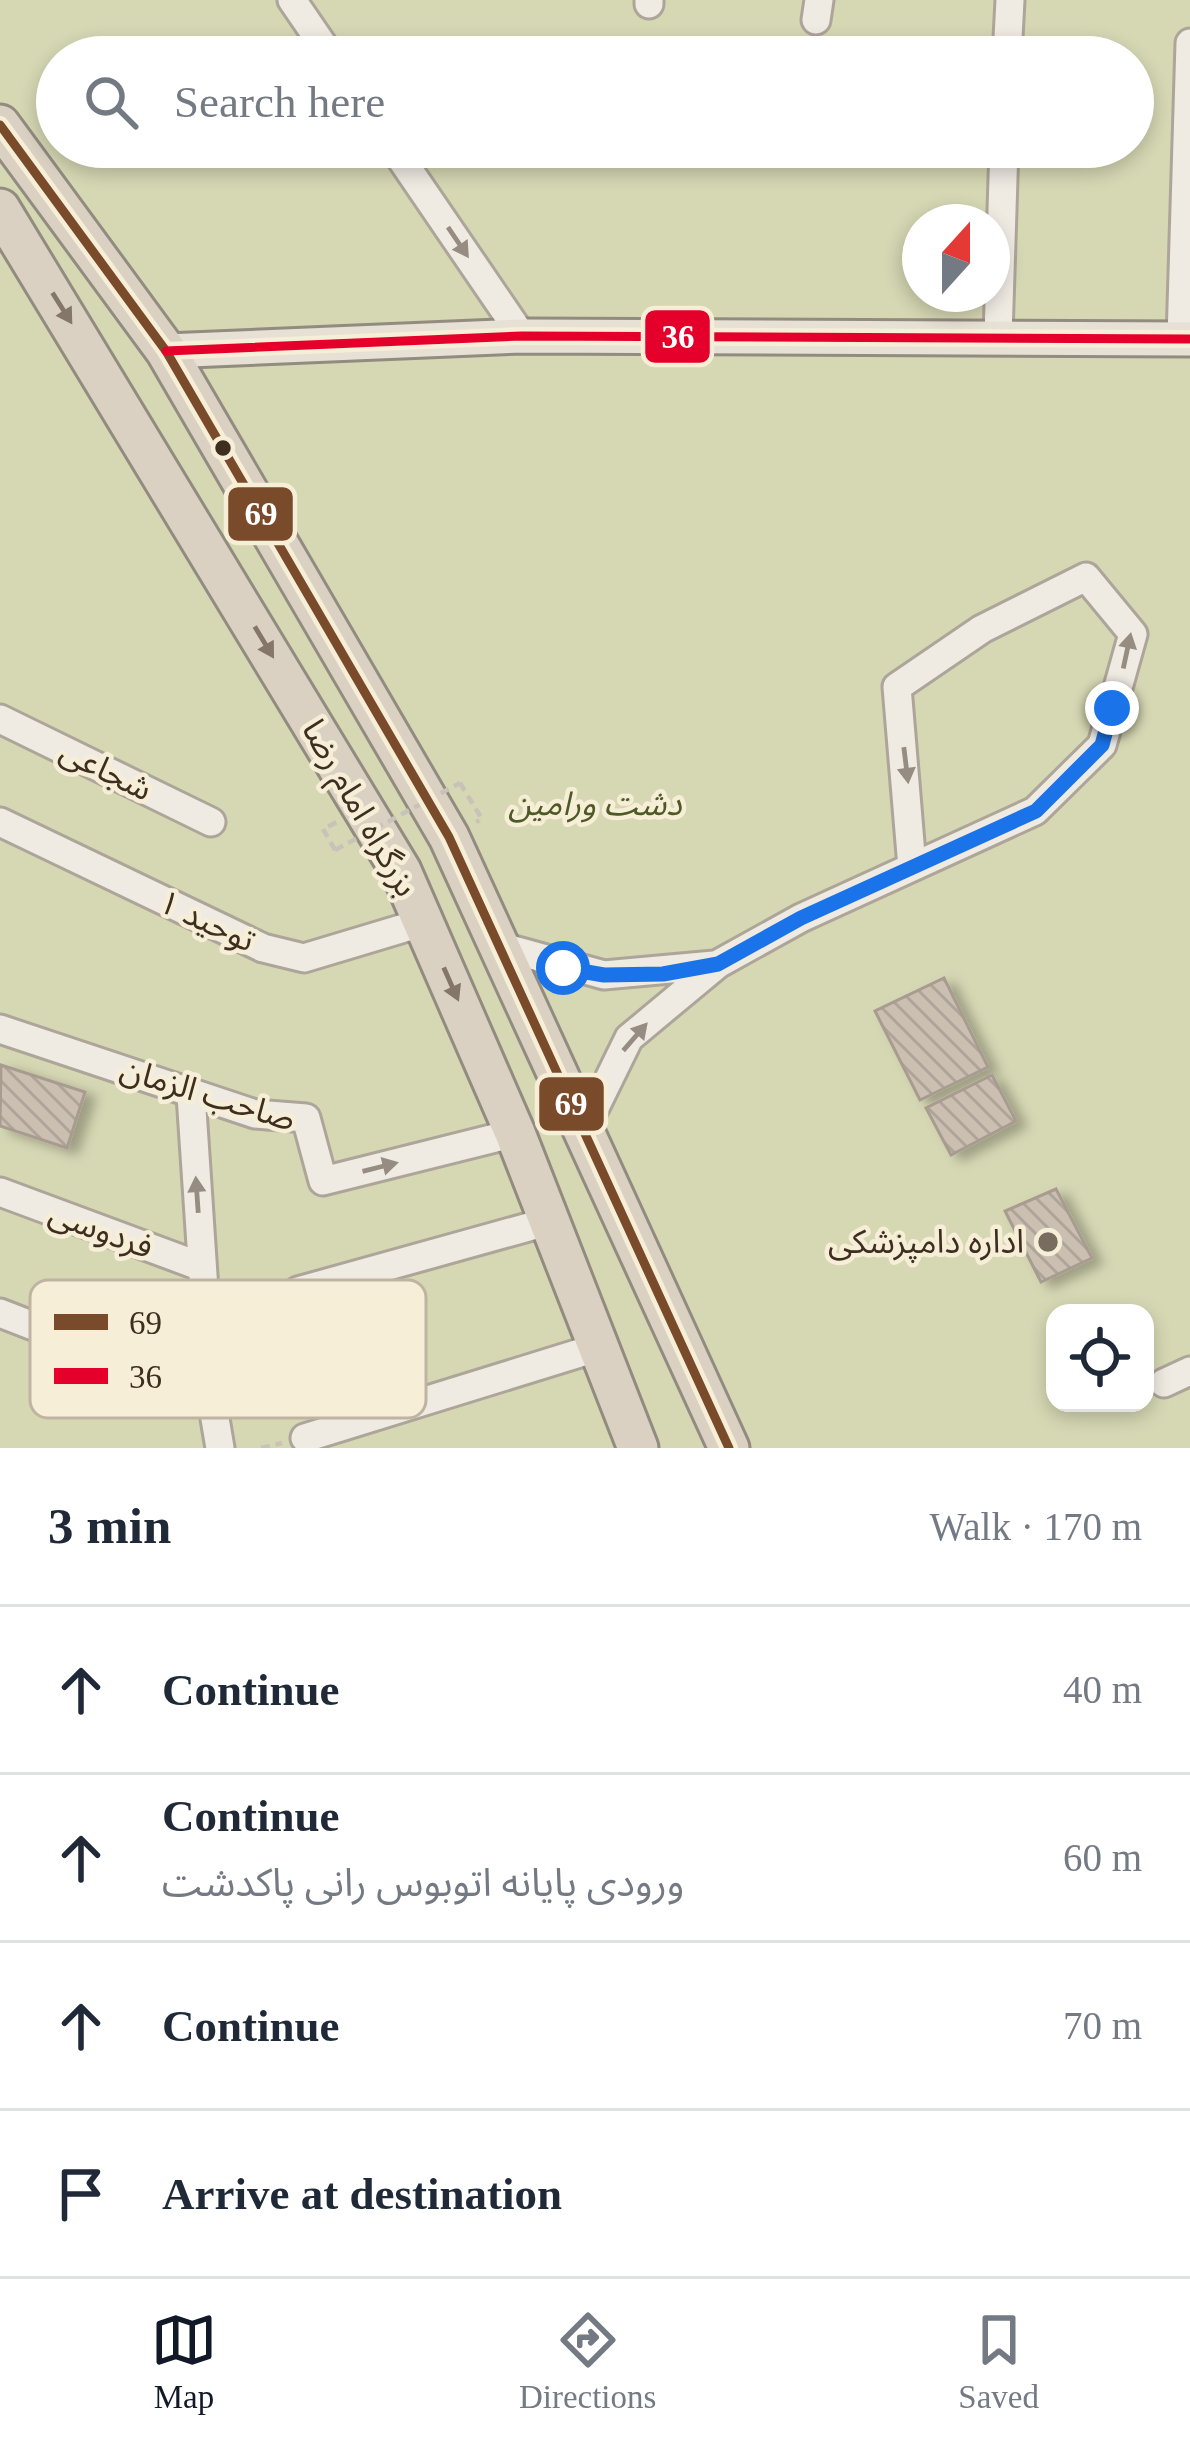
<!DOCTYPE html>
<html lang="en">
<head>
<meta charset="utf-8">
<style>
  body { margin:0; font-family:"Times New Roman","Noto Sans Arabic",serif; background:#f2f2f3; color:#1f2937 }
  .controls { position:absolute; right:36px; bottom:36px; display:grid; overflow:hidden; border-radius:24px; box-shadow:0 6px 18px #0003 }
  .controls button { width:108px; height:108px; display:grid; place-items:center; padding:0; border:0; border-bottom:3px solid #e0e1e3; background:#fff; color:#1f2937; font:60px sans-serif }
  .compass { position:absolute; left:902px; top:204px; width:108px; height:108px; border-radius:50%; background:#fff; box-shadow:0 6px 18px #0003; rotate:21deg }
  .stop { position:absolute; width:36px; height:36px; margin:-27px; border:9px solid #1a73e8; border-radius:50%; background:#fff }
  .stop.end { background:#1a73e8; border-color:#fff; box-shadow:0 3px 12px #0008 }
  .list { margin:0; padding:0; list-style:none }
  h2 { display:flex; justify-content:space-between; align-items:center; height:156px; margin:0; padding:0 48px; font-size:51px }
  h2 small { font-size:39px; font-weight:400; color:#747a83 }
  .list li { display:grid; grid-template-columns:78px 1fr auto; gap:36px; align-items:center; box-sizing:border-box; height:168px; padding:0 48px; border-top:3px solid #e0e1e3 }
  .list b { display:block; font-size:45px; white-space:nowrap }
  .list p { margin:0; font-size:39px; white-space:nowrap; color:#747a83 }
  .list em { font-size:39px; font-style:normal; color:#747a83 }
  .icon { flex:none; width:66px; height:66px; fill:none; stroke:currentColor; stroke-width:2; stroke-linecap:round; stroke-linejoin:round }
  .map { position:relative; flex:none; width:1190px; height:1448px; overflow:hidden }
  .search { position:absolute; background:#fff; box-shadow:0 6px 18px #0003; left:36px; right:36px; top:36px; height:132px; display:flex; align-items:center; gap:30px; box-sizing:border-box; padding:0 42px; border-radius:66px; color:#747a83; font-size:45px }
  .sheet { height:828px; background:#fff }
  nav { display:flex; justify-content:space-around; align-items:center; box-sizing:border-box; height:168px; border-top:3px solid #e0e1e3; background:#fff; font-size:33px; color:#747a83 }
  nav a { display:grid; justify-items:center; gap:6px }
  nav .on { color:#111827 }
  .map>svg:first-child { display:block }
  .green { fill:#d6d7b3; fill-rule:evenodd }
  .building { fill:url(#building-back-hatch); stroke:#a89c90; stroke-width:3; filter:url(#shadow) }
  .lines { fill:none; stroke-linecap:round; stroke-linejoin:round }
  .minor-casing { stroke:#ada599; stroke-width:33 }
  .major-casing { stroke:#928b80; stroke-width:39 }
  .highway-casing { stroke:#928b80; stroke-width:45 }
  .path { stroke:#c8c2b9; stroke-width:4.5; stroke-dasharray:9 6; stroke-linecap:butt }
  .minor { stroke:#efebe3; stroke-width:27 }
  .major { stroke:#e6e1d4; stroke-width:33 }
  .highway { stroke:#dad1c2; stroke-width:39 }
  .path-bridge { stroke:#c8c2b9; stroke-width:4.5; stroke-dasharray:9 6; stroke-linecap:butt }
  .bus-1-casing { stroke:#f7eed8; stroke-width:18 }
  .bus-2-casing { stroke:#f7eed8; stroke-width:18 }
  .bus-1 { stroke:#7a4b2a; stroke-width:9 }
  .bus-2 { stroke:#e4002b; stroke-width:9 }
  .oneway { fill:#968c82 }
  .oneway2 { fill:#847769 }
  .route { stroke:#1a73e8; stroke-width:15 }
  .bus-dot { fill:#3d2e20; stroke:#f7eed8; stroke-width:4.5 }
  .poi-dot { fill:#786c5e; stroke:#f7eed8; stroke-width:4.5 }
  .labels { text-anchor:middle; dominant-baseline:central; stroke-width:9; stroke-linejoin:round; paint-order:stroke }
  .street-label { font-size:33px; fill:#3d2e20; stroke:#f7eed8 }
  .park-label { font-size:33px; font-style:italic; fill:#4d5a26; stroke:#f7eed8 }
  .poi-label { font-size:33px; fill:#3d2e20; stroke:#f7eed8; text-anchor:end }
  .key { fill:#f7eed8; stroke:#bfb4a1; stroke-width:3 }
  .key-label { font-size:33px; fill:#3d2e20 }
  .line-badge { stroke:#f7eed8; stroke-width:4.5 }
  .badge-label { font-size:33px; text-anchor:middle; font-weight:bold; fill:#fff }
</style>
</head>
<body>
<div class="map">
<svg width="1190" height="1448" viewBox="0 0 1190 1448">
  <defs>
    <pattern id="building-back-hatch" width="6" height="6" patternUnits="userSpaceOnUse" patternTransform="scale(3)"><rect width="6" height="6" fill="#cbbfb2"/><path d="M-1 5l2 2M0 0l6 6M5-1l2 2" fill="none" stroke="#afa499"/></pattern>
    <filter id="shadow"><feDropShadow dx="10" dy="5.5" stdDeviation="6" flood-color="#0004"/></filter>
  </defs>
  <rect width="100%" height="100%" fill="#e7e0d1"/>
  <path class="green" d="M0,0H1190V1448H0ZM57,57H1133V147H57ZM920,222H992V294H920ZM1055,1313H1145V1403H1055Z"/>
  <path class="building" d="M944,978L988,1067L920,1100L875,1011Z
    M1,1065L85,1092L67,1148L0,1126Z
    M992,1075L1016,1121L951,1155L926,1108Z
    M1056,1189L1092,1258L1041,1282L1005,1211Z"/>
  <g class="lines">
    <defs>
      <path id="minor" d="M292,0L331,57
        M649,4V0
        M816,20L819,0
        M1007,57L1010,0
        M393,147L522,336
        M998,336L1004,147
        M1181,339L1190,43
        M0,719L211,822
        M0,822L263,948L304,958L424,922
        M499,946L604,975L714,965
        M0,1029L255,1114L306,1118L323,1181L515,1133
        M191,1095L211,1395L220,1448
        M582,1134L629,1038L718,964L801,918L1035,811L1102,745L1133,634L1086,577L982,629L897,687L912,867
        M0,1192L202,1267
        M298,1291L550,1221
        M0,1313L211,1395
        M1164,1383L1190,1371
        M305,1438L599,1347"/>
      <path id="major" d="M166,351L522,336L1190,339"/>
      <path id="highway" d="M0,125L166,351L449,837L729,1448
        M0,209L401,871L515,1133L638,1448"/>
    </defs>
    <use href="#minor" class="minor-casing"/>
    <use href="#major" class="major-casing"/>
    <use href="#highway" class="highway-casing"/>
    <path class="path" d="M460,783L482,819L476,822
      M335,850L323,829L337,822
      M261,1448L282,1443"/>
    <use href="#minor" class="minor"/>
    <use href="#major" class="major"/>
    <use href="#highway" class="highway"/>
    <path class="path-bridge" d="M335,850L460,783"/>
    <defs>
      <path id="bus-1" d="M0,125L166,351L449,837L729,1448"/>
      <path id="bus-2" d="M166,351L522,336L1190,339"/>
    </defs>
    <use href="#bus-1" class="bus-1-casing"/>
    <use href="#bus-2" class="bus-2-casing"/>
    <use href="#bus-1" class="bus-1"/>
    <use href="#bus-2" class="bus-2"/>
  </g>
  <defs><path id="oneway-solid" d="M-6-.8H1V-3.2L6.5 0L1 3.2V.8H-6Z" transform="scale(3)"/></defs>
  <g class="oneway">
    <use href="#oneway-solid" transform="translate(458 242) rotate(56)"/>
    <use href="#oneway-solid" transform="translate(1127 651) rotate(-78)"/>
    <use href="#oneway-solid" transform="translate(906 765) rotate(83)"/>
    <use href="#oneway-solid" transform="translate(635 1037) rotate(-49)"/>
    <use href="#oneway-solid" transform="translate(380 1167) rotate(-14)"/>
    <use href="#oneway-solid" transform="translate(197 1195) rotate(-94)"/>
  </g>
  <g class="oneway2">
    <use href="#oneway-solid" transform="translate(62 308) rotate(58)"/>
    <use href="#oneway-solid" transform="translate(264 642) rotate(59)"/>
    <use href="#oneway-solid" transform="translate(451 984) rotate(66)"/>
  </g>
  <g class="lines">
    <path class="route" d="M563,968L604,975L663,974L718,964L801,918L1036,811L1102,745L1112,708"/>
  </g>
  <circle class="bus-dot" cx="223" cy="448" r="10"/>
  <circle class="poi-dot" cx="1048" cy="1242" r="12"/>
  <g class="labels">
    <g class="street-label">
      <text transform="translate(106 770) rotate(26)">شجاعی</text>
      <text transform="translate(360 808) rotate(60)">بزرگراه امام رضا</text>
      <text transform="translate(207 921) rotate(25)">توحید ۱</text>
      <text transform="translate(208 1094) rotate(17)">صاحب الزمان</text>
      <text transform="translate(101 1230) rotate(20)">فردوسی</text>
    </g>
    <g class="park-label">
      <text x="595" y="804">دشت ورامین</text>
    </g>
    <g class="poi-label">
      <text x="1024" y="1242">اداره دامپزشکی</text>
    </g>
  </g>
  <rect x="30" y="1280" width="396" height="138" rx="18" class="key"/>
  <rect x="54" y="1314" width="54" height="16" fill="#7a4b2a"/>
  <rect x="54" y="1368" width="54" height="16" fill="#e4002b"/>
  <g class="key-label">
    <text x="129" y="1334">69</text>
    <text x="129" y="1388">36</text>
  </g>
  <g class="line-badge">
    <rect x="643" y="308" width="69" height="57" rx="12" fill="#e4002b"/>
    <rect x="226" y="485" width="69" height="58" rx="12" fill="#7a4b2a"/>
    <rect x="537" y="1075" width="69" height="58" rx="12" fill="#7a4b2a"/>
  </g>
  <g class="badge-label">
    <text x="678" y="348">36</text>
    <text x="261" y="525">69</text>
    <text x="571" y="1115">69</text>
  </g>
</svg>
<div class="controls">
<button><svg class="icon" aria-label="locate" viewBox="0 0 24 24"><circle cx="12" cy="12" r="6"/><path d="M12 2v4M12 18v4M2 12h4M18 12h4"/></svg></button>
</div>
<svg class="compass" viewBox="-18 -18 36 36"><path d="M0-13l5 13h-10z" fill="#e53935"/><path d="M0 13l5-13h-10z" fill="#747a83"/></svg>
<div class="stop" style="left:563px;top:968px"></div>
<div class="stop end" style="left:1112px;top:708px"></div>
<div class="search"><svg class="icon" aria-label="search" viewBox="0 0 24 24"><circle cx="10" cy="10" r="6"/><path d="M15 15l6 6"/></svg>Search here</div>
</div>
<section class="sheet">
<h2>3 min<small>Walk · 170 m</small></h2>
<ul class="list">
<li><svg class="icon" aria-label="ahead" viewBox="0 0 24 24"><path d="M12 20V5M6 11l6-6 6 6"/></svg><div><b>Continue</b></div><em>40 m</em></li>
<li><svg class="icon" aria-label="ahead" viewBox="0 0 24 24"><path d="M12 20V5M6 11l6-6 6 6"/></svg><div><b>Continue</b><p>ورودی پایانه اتوبوس رانی پاکدشت</p></div><em>60 m</em></li>
<li><svg class="icon" aria-label="ahead" viewBox="0 0 24 24"><path d="M12 20V5M6 11l6-6 6 6"/></svg><div><b>Continue</b></div><em>70 m</em></li>
<li><svg class="icon" aria-label="arrive" viewBox="0 0 24 24"><path d="M6 21V4h12l-3 4 3 4H6"/></svg><div><b>Arrive at destination</b></div></li>
</ul>
</section>
<nav>
<a class="on"><svg class="icon" aria-label="map" viewBox="0 0 24 24"><path d="M3 6l6-2 6 2 6-2v14l-6 2-6-2-6 2zM9 4v14M15 6v14"/></svg>Map</a>
<a><svg class="icon" aria-label="directions" viewBox="0 0 24 24"><path d="M12 3l9 9-9 9-9-9zM9 14v-3h6M13 9l2 2-2 2"/></svg>Directions</a>
<a><svg class="icon" aria-label="saved" viewBox="0 0 24 24"><path d="M7 4h10v16l-5-4-5 4z"/></svg>Saved</a>
</nav>
</body>
</html>
